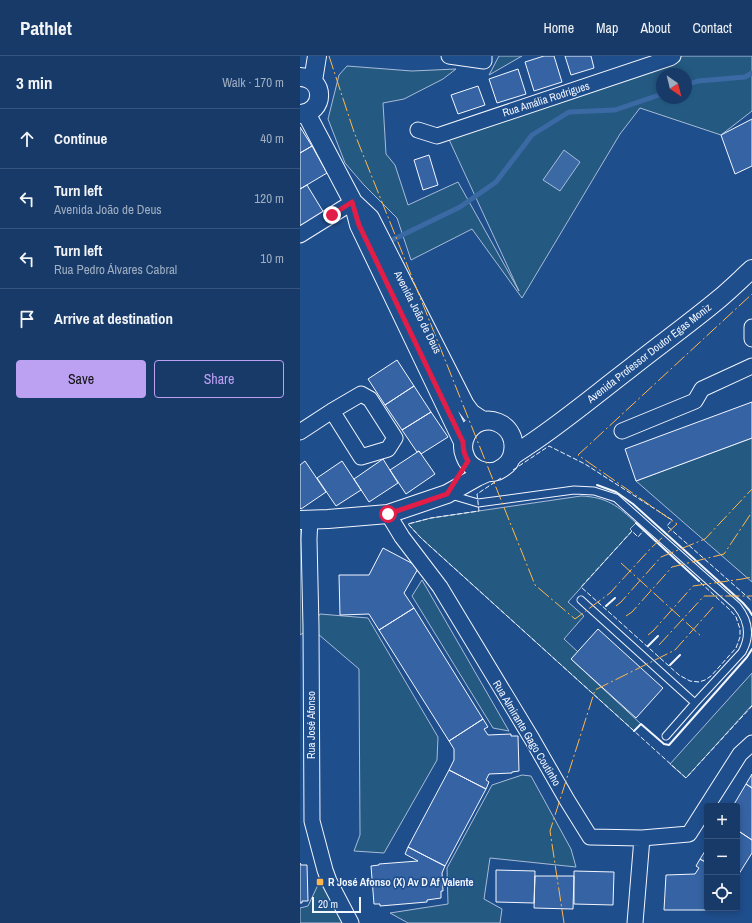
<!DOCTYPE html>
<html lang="en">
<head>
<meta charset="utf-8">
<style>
  body { margin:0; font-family:"Archivo Narrow",sans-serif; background:#244571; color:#f1f3f6 }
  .controls { position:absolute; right:12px; bottom:12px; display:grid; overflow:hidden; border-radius:4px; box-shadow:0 2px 6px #0003 }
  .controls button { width:36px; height:36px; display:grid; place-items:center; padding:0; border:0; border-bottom:1px solid #36547d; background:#173a69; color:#f1f3f6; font:20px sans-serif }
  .compass { position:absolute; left:356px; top:12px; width:36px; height:36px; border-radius:50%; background:#173a69; box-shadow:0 2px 6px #0003; rotate:145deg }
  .scale { position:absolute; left:12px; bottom:10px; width:49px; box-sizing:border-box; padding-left:4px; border:2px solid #f2f6ff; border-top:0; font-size:11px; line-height:14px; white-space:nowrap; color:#f2f6ff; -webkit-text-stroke:3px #1f4e8c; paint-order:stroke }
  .stop { position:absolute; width:12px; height:12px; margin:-9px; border:3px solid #e11d48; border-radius:50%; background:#fff }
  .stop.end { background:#e11d48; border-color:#fff; box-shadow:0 1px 4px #0008 }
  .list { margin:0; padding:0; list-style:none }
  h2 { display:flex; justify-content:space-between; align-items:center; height:52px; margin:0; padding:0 16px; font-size:17px }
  h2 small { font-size:13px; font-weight:400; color:#9eadc0 }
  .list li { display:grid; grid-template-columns:26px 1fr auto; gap:12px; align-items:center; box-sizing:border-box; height:60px; padding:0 16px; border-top:1px solid #36547d }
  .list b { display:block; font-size:15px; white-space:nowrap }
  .list p { margin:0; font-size:13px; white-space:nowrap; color:#9eadc0 }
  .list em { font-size:13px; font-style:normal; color:#9eadc0 }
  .actions { display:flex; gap:8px; padding:12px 16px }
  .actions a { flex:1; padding:9px 0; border:1px solid #bca0f2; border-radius:4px; text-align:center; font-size:14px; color:#bca0f2 }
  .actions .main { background:#bca0f2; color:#111 }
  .icon { flex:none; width:22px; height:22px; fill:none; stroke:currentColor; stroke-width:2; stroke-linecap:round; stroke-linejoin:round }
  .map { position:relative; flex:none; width:452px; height:867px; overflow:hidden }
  header { display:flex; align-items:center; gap:24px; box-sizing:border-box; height:56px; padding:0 20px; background:#173a69; border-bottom:1px solid #36547d }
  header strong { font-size:19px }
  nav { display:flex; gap:22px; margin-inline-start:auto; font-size:14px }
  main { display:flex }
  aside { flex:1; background:#173a69 }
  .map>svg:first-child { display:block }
  .green { fill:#245a82; stroke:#a8bbd7; fill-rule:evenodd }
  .water { fill:#3b69a3; stroke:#a8bbd7 }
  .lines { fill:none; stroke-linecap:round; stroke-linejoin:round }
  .stream { stroke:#3b69a3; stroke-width:5 }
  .building { fill:#3563a3; stroke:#f2f6ff }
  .service-casing { stroke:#f2f6ff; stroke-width:9 }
  .minor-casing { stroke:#f2f6ff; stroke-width:17 }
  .tertiary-casing { stroke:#f2f6ff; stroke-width:20 }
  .service { stroke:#1f4e8c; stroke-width:7 }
  .minor { stroke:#1f4e8c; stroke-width:15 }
  .tertiary { stroke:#1f4e8c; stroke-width:18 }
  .fence { stroke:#f2f6ff; stroke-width:1; stroke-dasharray:5 2; stroke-linecap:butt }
  .wall { stroke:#f2f6ff; stroke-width:2 }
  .power { stroke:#ffb74d; stroke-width:1; stroke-dasharray:14 3 2 3; stroke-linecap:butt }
  .route { stroke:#e11d48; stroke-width:5 }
  .poi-dot { fill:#ffb74d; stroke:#1f4e8c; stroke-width:1.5 }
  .labels { text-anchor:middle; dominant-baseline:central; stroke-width:3; stroke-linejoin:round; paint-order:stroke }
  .street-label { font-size:11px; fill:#f2f6ff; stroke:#1f4e8c }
  .poi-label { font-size:11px; font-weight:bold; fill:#f2f6ff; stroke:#1f4e8c; text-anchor:start }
</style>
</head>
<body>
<header>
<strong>Pathlet</strong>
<nav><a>Home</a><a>Map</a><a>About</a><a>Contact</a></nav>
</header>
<main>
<aside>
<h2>3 min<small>Walk · 170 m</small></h2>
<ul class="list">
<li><svg class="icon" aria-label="ahead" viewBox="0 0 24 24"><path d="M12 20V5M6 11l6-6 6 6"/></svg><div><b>Continue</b></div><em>40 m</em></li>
<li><svg class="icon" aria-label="left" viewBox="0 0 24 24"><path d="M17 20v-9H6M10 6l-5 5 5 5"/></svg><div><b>Turn left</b><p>Avenida João de Deus</p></div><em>120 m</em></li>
<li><svg class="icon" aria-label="left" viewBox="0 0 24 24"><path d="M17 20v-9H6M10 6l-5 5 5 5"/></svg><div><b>Turn left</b><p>Rua Pedro Álvares Cabral</p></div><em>10 m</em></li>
<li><svg class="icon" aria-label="arrive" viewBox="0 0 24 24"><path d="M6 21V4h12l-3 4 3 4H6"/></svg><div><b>Arrive at destination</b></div></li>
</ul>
<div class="actions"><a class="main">Save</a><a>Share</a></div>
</aside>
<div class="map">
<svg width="452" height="867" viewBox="0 0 452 867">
  <rect width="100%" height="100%" fill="#1f4e8c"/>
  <path class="green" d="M199,0H222L189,19Z
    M373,0H452V55L421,79L340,52L320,78L222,242L172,173L111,204L97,162L64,129L45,107L28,63L39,19L47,10L112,15L156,13L143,23L104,43L83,47L86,98L95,109L108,149L158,126L219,235L146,77ZM362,18H386V42H362Z
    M452,382V526L336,425Z
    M281,440C307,441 318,450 336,467L330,473L332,475L268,546L284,560L264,583L278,596L271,603L341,668L334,675L121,482L108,468L131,462Z
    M10,463L11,571L20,558L68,562L138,681L137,704L84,797L54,795L60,779L59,613L11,572L0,579V464Z
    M122,524L209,675L193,672L112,540Z
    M452,617V649L386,722L370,708Z
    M222,719L231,720L271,793L276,811L190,802L184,843L202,853L200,867H108L90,857L148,848L147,812L192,729Z
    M25,814L42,867H0V852L8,850Z"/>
  <path class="water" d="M264,94L280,106L260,135L243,124Z"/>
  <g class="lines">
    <path class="stream" d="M386,29L398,25L445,21L452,17
      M90,185L160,151L196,126L232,79L269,56L315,54L362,38"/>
  </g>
  <path class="building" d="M244,0H254L262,26L234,35L225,6Z
    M265,0H291L294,12L271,19Z
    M218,13L226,38L197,47L189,23Z
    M178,30L185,49L158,58L151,39Z
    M452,63V110L435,118L421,79Z
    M0,71L12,90L0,97Z
    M12,90L27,117L0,133V97Z
    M129,99L138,129L123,134L114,104Z
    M7,129L24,157L0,172V133Z
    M97,304L114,330L85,349L68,323Z
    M114,330L131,356L102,374L85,349Z
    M452,346V382L336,425L325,393Z
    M131,356L148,381L121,398L119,395L117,396L102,374Z
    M119,395L135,418L106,438L90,414Z
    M83,403L98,427L69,446L54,423Z
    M5,405L26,436L1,453L0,452V409Z
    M42,405L61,434L36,450L17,422Z
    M83,492L119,511L104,537L114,552L79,574L69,558L40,559L39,519H69Z
    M114,552L183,663L149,685L79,574Z
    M298,573L363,632L336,662L271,603Z
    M183,663L188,671L184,673L188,679L211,678V680H218L219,715L212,716V717L189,718L186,724L189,726L186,733L149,714L154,704V693L149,685Z
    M149,714L186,733L145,810L108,791Z
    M452,718V732L446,728Z
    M446,728L452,732V784L437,774V750H433Z
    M437,774L452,784V797L437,821Z
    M108,791L145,810L142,817L143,835H141V842L127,844V846L80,850V848H74L71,810L79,809V808L118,805L105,798Z
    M407,792V807L400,803Z
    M400,803L407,807V852H429V854H364L366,819L395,818L399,812L396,810Z
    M0,807L1,809H7L8,845H2V847H0Z
    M196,814L235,815L234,847L196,846Z
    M274,815L314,816L313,849L274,848Z
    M235,820H274L273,853L234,852Z"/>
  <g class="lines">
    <defs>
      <path id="service" d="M151,439L178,447L274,434L294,435L316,442L437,550C449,565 451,580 442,596L395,647L366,680
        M281,544L395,647"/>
      <path id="minor" d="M149,0L184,5V0
        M118,74L137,80L370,2L373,0
        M0,179L53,146
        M452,271V283
        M322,375L395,345L402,333L452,310
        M0,376L32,355L61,338L70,343L95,382L88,393L61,401L32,355
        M88,458L102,481L140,531L232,683L267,744L290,781L342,782L335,867
        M10,463L9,483L11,571L12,765L25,814L29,825L51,867
        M342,782L389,778L440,698L452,687"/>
      <path id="tertiary" d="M0,21C26,22 25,57 0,58
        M13,25L17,0
        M6,57L53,146L59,169L163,386
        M53,146L70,162L165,349L171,357L183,365
        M212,400C222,367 180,351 166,379C163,385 162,393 165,400C169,412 184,419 197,415C201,413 206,410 209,406C210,404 211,402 212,401C215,397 222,394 227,390C262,367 294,340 328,314C358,290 389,268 419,243C430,234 441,223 452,213
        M0,464L28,463L88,458L147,438L177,421L188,416"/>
    </defs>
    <use href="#service" class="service-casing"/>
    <use href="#minor" class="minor-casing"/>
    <use href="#tertiary" class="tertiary-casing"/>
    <use href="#service" class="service"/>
    <use href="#minor" class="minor"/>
    <use href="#tertiary" class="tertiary"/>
    <path class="fence" d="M213,414L249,390L285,408L372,464L367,470L452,545
      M201,422L177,438L179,455L131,462L108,468L121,482L386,722L452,650
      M344,474L430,554L436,561L440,573V581L436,592L411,620L405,624L399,626L390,625L379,619L281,531L332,475L338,481Z"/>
    <path class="wall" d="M297,429L316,436L333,448L443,547L449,554L452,559
      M336,467L399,525
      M306,550L315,542
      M348,590L358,580
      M370,609L380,599
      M334,675L341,668L364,688L369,689L447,601L452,593"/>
    <path class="power" d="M29,0L54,76L235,529L275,563L310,537L351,492L377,468L278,399L452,238
      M321,507L402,581
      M316,550L321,546L361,501L405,483L452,433
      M326,560L332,556L372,511L424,498L452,456
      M348,579L353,575L393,530L442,523L452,521
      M359,589L404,540H452
      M264,867L250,775L295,634L375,594L415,549"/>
  </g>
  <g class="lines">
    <path class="route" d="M32,159L52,146L59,169L163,386C163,394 164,399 168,405L147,438L88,458"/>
  </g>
  <rect class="poi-dot" x="16" y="822" width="8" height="8" rx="2"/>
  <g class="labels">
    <g class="street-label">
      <text transform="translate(246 43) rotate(-18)">Rua Amália Rodrigues</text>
      <text transform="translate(118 256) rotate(63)">Avenida João de Deus</text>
      <text transform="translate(349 297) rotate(-38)">Avenida Professor Doutor Egas Moniz</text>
      <text transform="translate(11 669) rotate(-90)">Rua José Afonso</text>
      <text transform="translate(227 677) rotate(59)">Rua Almirante Gago Coutinho</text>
    </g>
    <g class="poi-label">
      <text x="28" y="826">R José Afonso (X) Av D Af Valente</text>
    </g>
  </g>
</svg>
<div class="controls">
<button>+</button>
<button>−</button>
<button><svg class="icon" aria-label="locate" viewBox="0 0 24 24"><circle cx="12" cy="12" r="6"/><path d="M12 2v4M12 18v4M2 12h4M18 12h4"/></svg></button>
</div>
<svg class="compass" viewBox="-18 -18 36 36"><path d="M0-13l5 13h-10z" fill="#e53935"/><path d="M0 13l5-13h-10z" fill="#9eadc0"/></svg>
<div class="scale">20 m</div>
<div class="stop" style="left:88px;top:458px"></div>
<div class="stop end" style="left:32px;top:159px"></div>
</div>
</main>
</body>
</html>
